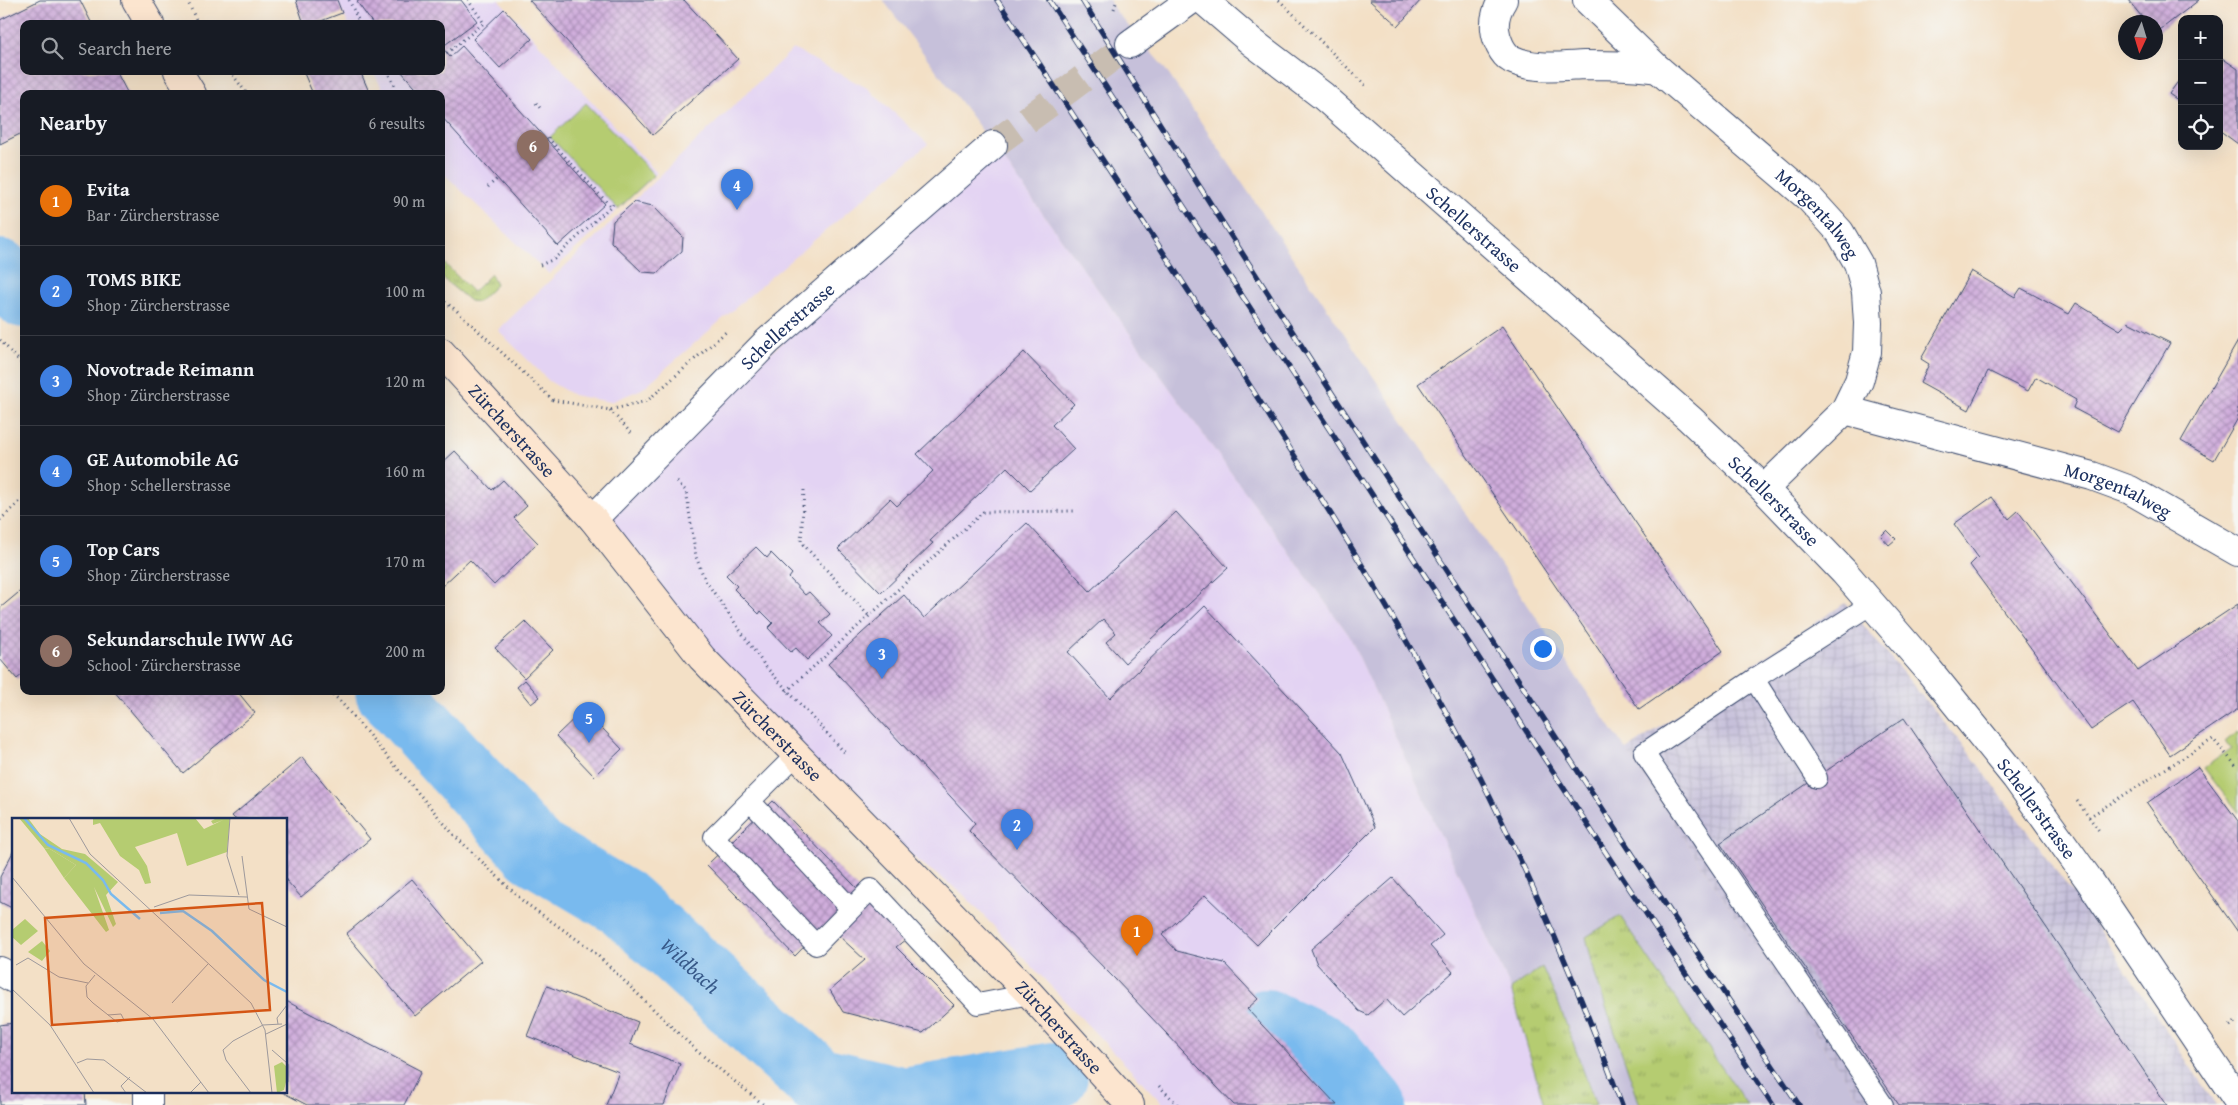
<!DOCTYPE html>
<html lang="en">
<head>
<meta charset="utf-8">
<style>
  body { margin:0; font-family:"Gentium Book Plus",serif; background:#20242c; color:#f1f3f6 }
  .controls { position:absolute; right:15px; top:15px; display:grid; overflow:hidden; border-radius:10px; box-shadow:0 5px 20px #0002 }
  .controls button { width:45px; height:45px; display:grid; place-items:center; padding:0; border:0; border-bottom:1px solid #363941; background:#171b24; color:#f1f3f6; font:25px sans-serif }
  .compass { position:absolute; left:2118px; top:15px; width:45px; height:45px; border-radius:50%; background:#171b24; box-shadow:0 5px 20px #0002; rotate:184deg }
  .you { position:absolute; left:1542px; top:648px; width:18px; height:18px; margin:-12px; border:4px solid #fff; border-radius:50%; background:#1a73e8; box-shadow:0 0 0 8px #1a73e833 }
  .badge { display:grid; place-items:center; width:32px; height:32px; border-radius:50%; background:#d690ce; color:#fff; font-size:16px; font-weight:700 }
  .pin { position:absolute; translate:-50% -41px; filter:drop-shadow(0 1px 2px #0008) }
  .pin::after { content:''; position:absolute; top:26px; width:18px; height:15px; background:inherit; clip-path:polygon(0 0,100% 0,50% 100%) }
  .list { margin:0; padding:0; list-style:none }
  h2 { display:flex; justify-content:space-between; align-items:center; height:65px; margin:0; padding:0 20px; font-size:21px }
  h2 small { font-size:16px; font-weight:400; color:#9ea1a6 }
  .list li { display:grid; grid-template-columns:32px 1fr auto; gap:15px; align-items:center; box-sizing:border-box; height:90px; padding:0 20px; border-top:1px solid #363941 }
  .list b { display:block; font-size:19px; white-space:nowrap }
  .list p { margin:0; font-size:16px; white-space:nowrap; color:#9ea1a6 }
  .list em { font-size:16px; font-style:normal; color:#9ea1a6 }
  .icon { flex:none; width:28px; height:28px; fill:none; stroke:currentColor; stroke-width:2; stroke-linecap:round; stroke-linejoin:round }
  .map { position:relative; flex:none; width:2238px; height:1105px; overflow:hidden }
  .search { position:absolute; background:#171b24; box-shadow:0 5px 20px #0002; left:20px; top:20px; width:425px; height:55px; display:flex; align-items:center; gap:12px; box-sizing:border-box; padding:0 18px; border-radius:10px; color:#9ea1a6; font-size:19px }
  .panel { position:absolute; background:#171b24; box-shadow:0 5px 20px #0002; left:20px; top:90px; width:425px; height:605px; border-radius:10px }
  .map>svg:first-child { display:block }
  .built { fill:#e3d3f3 }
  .industrial { fill:url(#industrial-grid) }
  .railway { fill:#c6c0da }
  .grass { fill:url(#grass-tufts); stroke:#687e68 }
  .park { fill:#b5cc71; stroke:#687e68 }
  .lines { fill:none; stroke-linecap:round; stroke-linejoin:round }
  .river { stroke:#79baee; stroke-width:68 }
  .building { fill:url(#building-cross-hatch) }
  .street-tunnel { stroke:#c8bdb1; stroke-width:28; stroke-dasharray:28 14; stroke-linecap:butt }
  .lane-casing { stroke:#3b4a6e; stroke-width:22 }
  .street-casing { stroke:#3b4a6e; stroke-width:30 }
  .secondary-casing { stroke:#3b4a6e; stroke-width:30 }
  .path { stroke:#3b4a6e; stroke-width:3; stroke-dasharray:1 4; stroke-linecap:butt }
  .lane { stroke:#fff; stroke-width:20 }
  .street { stroke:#fff; stroke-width:28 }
  .secondary { stroke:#fce5cf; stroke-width:28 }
  .rail-casing { stroke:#1b2f5e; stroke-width:5.5 }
  .rail { stroke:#f6f6f2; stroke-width:4; stroke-dasharray:11; stroke-linecap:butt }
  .labels { text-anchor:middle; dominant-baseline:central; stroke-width:5; stroke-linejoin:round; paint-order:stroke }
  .street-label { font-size:19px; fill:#1b2f5e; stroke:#f6f6f2 }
  .water-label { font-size:20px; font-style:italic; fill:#375989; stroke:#f6f6f2 }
  .inset-river { fill:none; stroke:#79baee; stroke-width:2.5 }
  .inset-road { fill:none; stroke:#9d999c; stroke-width:1 }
  .view { fill:#d45514; fill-opacity:0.15; stroke:#d45514; stroke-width:2.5 }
  .inset-edge { fill:none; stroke:#1b2f5e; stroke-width:2.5 }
</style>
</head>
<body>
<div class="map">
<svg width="2238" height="1105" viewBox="0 0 2238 1105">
  <defs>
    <pattern id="industrial-grid" width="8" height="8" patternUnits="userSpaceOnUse" patternTransform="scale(1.25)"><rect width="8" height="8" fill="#c6c0da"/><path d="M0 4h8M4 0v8" fill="none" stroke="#aaa5be"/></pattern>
    <pattern id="grass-tufts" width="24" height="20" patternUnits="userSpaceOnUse" patternTransform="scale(1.25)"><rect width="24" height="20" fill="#b5cc71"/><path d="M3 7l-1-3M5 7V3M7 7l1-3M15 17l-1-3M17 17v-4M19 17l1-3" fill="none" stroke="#92a660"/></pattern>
    <pattern id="building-cross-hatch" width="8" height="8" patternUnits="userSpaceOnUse" patternTransform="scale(1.25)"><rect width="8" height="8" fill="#d0addc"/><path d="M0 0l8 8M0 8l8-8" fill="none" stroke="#a88db6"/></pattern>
  </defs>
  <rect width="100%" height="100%" fill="#f6f6f2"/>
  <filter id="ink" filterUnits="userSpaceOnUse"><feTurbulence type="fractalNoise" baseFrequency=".02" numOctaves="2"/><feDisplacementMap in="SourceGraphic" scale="10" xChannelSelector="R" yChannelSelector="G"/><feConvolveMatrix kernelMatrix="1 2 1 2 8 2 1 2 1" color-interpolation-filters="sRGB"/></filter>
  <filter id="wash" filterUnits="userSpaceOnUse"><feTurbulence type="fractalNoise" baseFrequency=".0096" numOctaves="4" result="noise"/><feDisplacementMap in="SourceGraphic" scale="20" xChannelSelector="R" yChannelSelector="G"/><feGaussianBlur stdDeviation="1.12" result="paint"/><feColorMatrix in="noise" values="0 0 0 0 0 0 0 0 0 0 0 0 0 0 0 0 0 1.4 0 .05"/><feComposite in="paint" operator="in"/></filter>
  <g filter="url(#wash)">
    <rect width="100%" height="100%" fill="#f3e0c6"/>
    <path class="built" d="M337,0H499L657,173L549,274L441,171V94H385L373,71H441V24H348Z
      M793,49L867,88L928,144L772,276L642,389L610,402L573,395L549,381L498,330Z
      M993,145L1349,635L1511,989L1544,1105H1164L963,894L855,814L593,519Z"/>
    <path class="industrial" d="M1845,603L1971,755L2088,914L2216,1105H1863L1716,888L1626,750Z"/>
    <path class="railway" d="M883,0H1109L1114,9L1163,66L1626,750L1716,888L1863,1105H1747L1620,916L1586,937L1596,978L1640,1105H1596L1558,1002L1542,967L1511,989L1349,635L993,145Z"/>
    <path class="grass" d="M441,260L473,292L491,274L496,285L478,302L470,301L441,277Z
      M1620,916L1747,1105H1640L1596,978L1586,937Z
      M1542,967L1558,1002L1596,1105H1544L1511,989Z"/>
    <path class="park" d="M586,103L654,175L618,209L550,137Z
      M2238,731V813L2204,768L2232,748L2225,742Z"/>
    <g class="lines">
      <g class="river">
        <path d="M0,273L24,294"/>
        <path id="s1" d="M389,691L534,851L624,904L817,1080L904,1101L1054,1076"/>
        <path d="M1266,1023L1326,1050L1373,1105"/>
      </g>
    </g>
    <g id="blocks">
      <path class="building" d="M40,0H80L92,24H24V71H116L128,94H24V132L0,144V20Z
        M296,0H337L342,13L313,24H304Z
        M360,0H461L477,21L442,47L450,57L462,46L605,204L558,246L441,116V94H421L401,71H441V24H373L357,2Z
        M529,0H684L738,59L653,135Z
        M1369,0H1421L1398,26Z
        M2128,0H2199L2156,33V22H2146Z
        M504,9L532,39L500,68L473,39Z
        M2219,56L2238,69V144L2219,130Z
        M303,71H360L370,94H313Z
        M2182,76V103L2169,94Z
        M634,202L653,206L683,237L682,251L657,273L642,272L611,242L613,221Z
        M1971,271L2015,297L2021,288L2069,314L2076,303L2120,330L2128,322L2170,343L2118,432L2073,408L2076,400L2036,377L2028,391L1988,371L1969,410L1920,383L1929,364L1921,359Z
        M1502,326L1723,651L1639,709L1418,384Z
        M2238,341V418L2214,460L2181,441Z
        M1024,352L1074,404L1052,425L1074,449L1030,490L1007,467L930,541L933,543L881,593L838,549L890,499L897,506L933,471L917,454Z
        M455,451L492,490L503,480L527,506L514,518L538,543L494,585L470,560L441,587V464Z
        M1992,497L2009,519L2018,511L2138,671L2238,604V709L2170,755L2133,702L2091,730L1970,565L1978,557L1954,524Z
        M1176,512L1228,568L1125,663L1106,642L1116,633L1103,619L1068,652L1110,698L1205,606L1342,753L1375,827L1257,945L1205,895L1162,935L1177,951L1224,963L1258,999L1247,1009L1337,1105H1234L1115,979L969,831L975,823L828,664L904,595L924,618L1027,523L1090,591Z
        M1887,530L1896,539L1889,545L1881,536Z
        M756,547L767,558L771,553L792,574L789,578L805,595L809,592L830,614L820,623L832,636L807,660L796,648L791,652L768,628L773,623L761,611L759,614L734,589L737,586L726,575Z
        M24,588V673L17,679L0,659V608Z
        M525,621L553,650L524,678L495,648Z
        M525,680L540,697L531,704L517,687Z
        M114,691H237L255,713L183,773Z
        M584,709L622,749L594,776L556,736Z
        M1904,718L2167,1105H1899L1720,843Z
        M302,757L370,839L301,897L286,880V819H235L232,816Z
        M2198,767L2238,821V932L2147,803Z
        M773,801L906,939L896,947L954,1005L923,1033L843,1012L830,990L865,960L826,924L795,956L707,865Z
        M14,850V909L0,902V877Z
        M1393,878L1443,935L1430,946L1453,972L1402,1017L1386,999L1368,1015L1359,1011L1317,964L1311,949Z
        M412,879L481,961L415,1016L346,934Z
        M547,986L638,1022L630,1044L680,1064L664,1105H606L619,1072L527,1036Z
        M286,1001L421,1071L404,1105H307L280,1091H286Z
        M14,1023V1091H85L86,1105H0V1025Z"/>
    </g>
  </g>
  <g filter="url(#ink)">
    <use href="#blocks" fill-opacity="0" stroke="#3b4a6e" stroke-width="1"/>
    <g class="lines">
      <path class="street-tunnel" d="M993,145L1130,44"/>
      <defs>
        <path id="lane" d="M1754,679L1644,753L1883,1105
          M796,755L714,837L816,945L871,889L978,1004L1030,994
          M1817,778L1754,679L1873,603
          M750,801L851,909"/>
        <g id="street">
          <path id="s2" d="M1203,0L1252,42L1323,96L1690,419L1764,489L1844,572L1927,668L2016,778L2087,877L2238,1101"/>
          <path d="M1503,0C1497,9 1494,18 1495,29C1496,39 1502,54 1511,59C1533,70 1561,66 1584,65C1609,65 1633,65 1658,69"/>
          <path id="s3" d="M1587,0L1658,69L1809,198L1840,232L1858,263L1866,292L1868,323L1867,352L1859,381L1845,410L1764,489"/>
          <path d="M1130,44L1191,0"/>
          <path id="s4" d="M1845,410L2092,476L2130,490L2238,552"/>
          <path id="s5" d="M593,519L768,341L993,145"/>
          <path d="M0,971L14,979"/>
          <path d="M148,1091V1105"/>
        </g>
        <g id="secondary">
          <path d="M136,0L150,24"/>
          <path d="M178,71L192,94"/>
          <path id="s6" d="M441,352L593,519L702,658L1030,994L1130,1105"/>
        </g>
      </defs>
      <use href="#lane" class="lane-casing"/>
      <use href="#street" class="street-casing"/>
      <use href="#secondary" class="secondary-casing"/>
      <path class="path" d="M187,0L198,24
        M349,0L360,24
        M1279,0L1367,87
        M1114,9L1117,0
        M447,53L484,23L468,0
        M230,71L247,94
        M387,71L396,88
        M536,103L540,108
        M548,138L611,207
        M488,187L498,178
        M540,265L554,259L613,204
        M441,299L456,310L553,400L610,410L647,401L728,330
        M0,340L24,366
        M610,410L632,434
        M677,482L686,491L696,557L705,580L765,666L846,754
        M804,490L801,542L869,616
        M0,520L24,498
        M329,691L340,701L454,835L524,902L592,950L697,1051L764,1105
        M787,691L983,512L1076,511
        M2077,801L2100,832
        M2089,817L2213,739L2238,768
        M2230,1026L2238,1020
        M1159,1086L1178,1105"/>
      <use href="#lane" class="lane"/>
      <use href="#street" class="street"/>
      <use href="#secondary" class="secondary"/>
      <defs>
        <path id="rail" d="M997,0C1066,103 1133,207 1201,310C1297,458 1393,608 1474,765C1530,875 1579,989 1622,1105
          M1049,0L1608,856L1773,1105
          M1082,0C1216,215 1354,428 1493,641C1594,796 1695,951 1799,1105"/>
      </defs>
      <use href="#rail" class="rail-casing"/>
      <use href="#rail" class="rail"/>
    </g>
  </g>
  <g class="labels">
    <g class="street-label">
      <text stroke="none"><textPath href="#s3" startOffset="315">Morgentalweg</textPath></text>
      <text stroke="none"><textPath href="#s2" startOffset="355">Schellerstrasse</textPath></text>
      <text stroke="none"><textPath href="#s5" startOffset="274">Schellerstrasse</textPath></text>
      <text stroke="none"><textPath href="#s6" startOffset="106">Zürcherstrasse</textPath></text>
      <text stroke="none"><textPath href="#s4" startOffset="285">Morgentalweg</textPath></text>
      <text stroke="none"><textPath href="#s2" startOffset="760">Schellerstrasse</textPath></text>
      <text stroke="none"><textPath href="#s6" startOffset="511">Zürcherstrasse</textPath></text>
      <text stroke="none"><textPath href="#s2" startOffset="1165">Schellerstrasse</textPath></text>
      <text stroke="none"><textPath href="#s6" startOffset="916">Zürcherstrasse</textPath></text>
    </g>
    <g class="water-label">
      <text stroke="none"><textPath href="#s1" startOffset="411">Wildbach</textPath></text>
    </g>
  </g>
  <g transform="translate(12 818)">
    <rect width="275" height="275" fill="#f3e0c6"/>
    <path d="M7,0H16L28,16L50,31L73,36L106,64L94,77L104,106L101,109L82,69L97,112L94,114L52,60L64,47L38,31L32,30ZM81,0H183L192,11L211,2L201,6L199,3L205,0H218L215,34L175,48L165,15L123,29L135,48L139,65L133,66L127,52L108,38L88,5L81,7Z" fill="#b5cc71"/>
    <path d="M13,101L26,113L9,127L0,119V112ZM30,123L38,133L30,143L16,134ZM270,244L275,249V260L272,272L265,275L262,248Z" fill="#b5cc71"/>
    <path d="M32,30L38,31L64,47L52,60Z" fill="#b5cc71"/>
    <path class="inset-river" d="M12,0L36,27L74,45L91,62L99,76L128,101M148,95L171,93L200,113L252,162L275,174"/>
    <path class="inset-road" d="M57,0L78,36L239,185L253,212L260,275M218,0L215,38L227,77M230,38L237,91L275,109M0,59L72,146L141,201L197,275M142,89L177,77L235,79M4,147L16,140L47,159L76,165M83,157L74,168L75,179L81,185L105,204L112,202L109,196L96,197M0,171L38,207L82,275M160,185L196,146M266,206L265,200L275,187M251,207L270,206M254,216L275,206M260,232L275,245M65,245L75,241L92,242L135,275M114,275L109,268L118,259M178,275L189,264M239,275L214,242L211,232L221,223L251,207"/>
    <path class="view" d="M250,85L258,192L40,207L33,100Z"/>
    <rect width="275" height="275" class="inset-edge"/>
  </g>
</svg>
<div class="controls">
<button>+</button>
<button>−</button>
<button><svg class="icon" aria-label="locate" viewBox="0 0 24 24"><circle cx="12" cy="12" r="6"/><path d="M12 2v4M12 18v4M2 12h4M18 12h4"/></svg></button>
</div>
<svg class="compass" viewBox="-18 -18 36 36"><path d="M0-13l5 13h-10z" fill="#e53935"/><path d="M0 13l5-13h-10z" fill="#9ea1a6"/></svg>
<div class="you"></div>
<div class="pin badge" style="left:1137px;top:956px;background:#e8710a">1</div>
<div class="pin badge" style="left:1017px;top:850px;background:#3f7fe0">2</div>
<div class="pin badge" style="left:882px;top:679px;background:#3f7fe0">3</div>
<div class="pin badge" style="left:737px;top:210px;background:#3f7fe0">4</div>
<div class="pin badge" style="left:589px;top:743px;background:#3f7fe0">5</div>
<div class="pin badge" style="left:533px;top:171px;background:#8d6e63">6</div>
<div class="search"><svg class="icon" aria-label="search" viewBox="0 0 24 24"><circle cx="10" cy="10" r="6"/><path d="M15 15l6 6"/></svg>Search here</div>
<section class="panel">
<h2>Nearby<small>6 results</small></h2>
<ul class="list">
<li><span class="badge" style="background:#e8710a">1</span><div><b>Evita</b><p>Bar · Zürcherstrasse</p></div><em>90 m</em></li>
<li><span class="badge" style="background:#3f7fe0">2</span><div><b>TOMS BIKE</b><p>Shop · Zürcherstrasse</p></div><em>100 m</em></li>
<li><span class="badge" style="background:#3f7fe0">3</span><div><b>Novotrade Reimann</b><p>Shop · Zürcherstrasse</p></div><em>120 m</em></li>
<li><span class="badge" style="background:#3f7fe0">4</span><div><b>GE Automobile AG</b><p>Shop · Schellerstrasse</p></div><em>160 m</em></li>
<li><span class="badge" style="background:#3f7fe0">5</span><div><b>Top Cars</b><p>Shop · Zürcherstrasse</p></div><em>170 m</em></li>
<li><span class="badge" style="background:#8d6e63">6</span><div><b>Sekundarschule IWW AG</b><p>School · Zürcherstrasse</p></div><em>200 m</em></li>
</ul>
</section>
</div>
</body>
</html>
